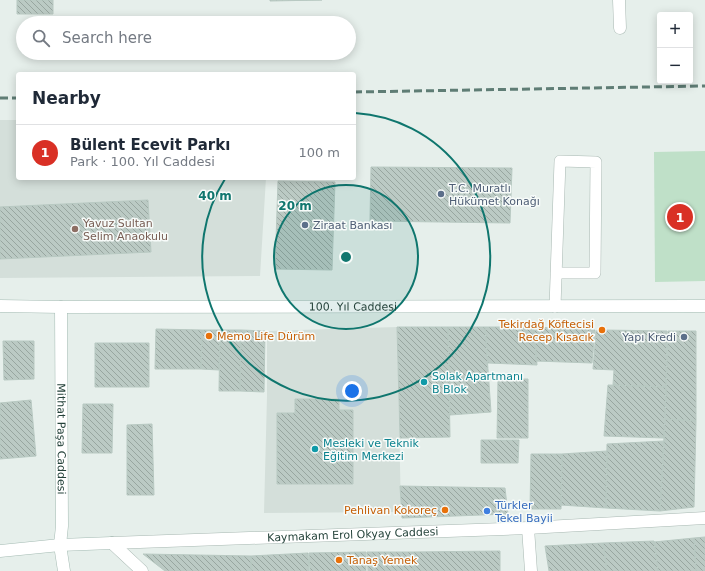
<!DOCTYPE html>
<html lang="en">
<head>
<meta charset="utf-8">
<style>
  body { margin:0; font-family:"DejaVu Sans",sans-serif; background:#f2f2f3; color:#1f2937 }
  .controls { position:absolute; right:12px; top:12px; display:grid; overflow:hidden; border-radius:4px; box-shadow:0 2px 10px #0003 }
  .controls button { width:36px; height:36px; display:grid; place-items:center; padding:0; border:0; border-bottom:1px solid #e0e1e3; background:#fff; color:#1f2937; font:20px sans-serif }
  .you { position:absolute; left:352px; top:391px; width:14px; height:14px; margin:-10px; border:3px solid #fff; border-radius:50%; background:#1a73e8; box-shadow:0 0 0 6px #1a73e833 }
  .badge { display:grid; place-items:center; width:26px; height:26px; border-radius:50%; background:#d93025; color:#fff; font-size:13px; font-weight:700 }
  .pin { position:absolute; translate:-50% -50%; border:2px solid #fff; box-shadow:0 1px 4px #0006 }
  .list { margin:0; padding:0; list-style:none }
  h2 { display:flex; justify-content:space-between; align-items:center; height:52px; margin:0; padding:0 16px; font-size:17px }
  h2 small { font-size:13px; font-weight:400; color:#747a83 }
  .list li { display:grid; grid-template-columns:26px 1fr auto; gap:12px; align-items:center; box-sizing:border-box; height:56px; padding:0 16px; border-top:1px solid #e0e1e3 }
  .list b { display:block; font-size:15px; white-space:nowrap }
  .list p { margin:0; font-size:13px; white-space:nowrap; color:#747a83 }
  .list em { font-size:13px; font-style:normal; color:#747a83 }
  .icon { flex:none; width:22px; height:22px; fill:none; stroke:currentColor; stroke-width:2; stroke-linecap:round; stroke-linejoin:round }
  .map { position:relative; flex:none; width:705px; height:571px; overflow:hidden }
  .search { position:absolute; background:#fff; box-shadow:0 2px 10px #0003; left:16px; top:16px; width:340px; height:44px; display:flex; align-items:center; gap:10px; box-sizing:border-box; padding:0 14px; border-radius:22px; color:#747a83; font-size:15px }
  .panel { position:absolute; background:#fff; box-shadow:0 2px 10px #0003; left:16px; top:72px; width:340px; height:108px; border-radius:4px }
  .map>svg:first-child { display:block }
  .built { fill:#d4dfda }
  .park { fill:#bfe0c8 }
  .building { fill:url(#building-back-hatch); stroke:#b8c9c2 }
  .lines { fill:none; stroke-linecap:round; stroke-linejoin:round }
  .lane-casing { stroke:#a8b8b2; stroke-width:12 }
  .street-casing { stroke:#a8b8b2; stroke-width:13 }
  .secondary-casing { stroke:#a4bbb3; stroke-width:13 }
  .lane { stroke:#fff; stroke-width:11 }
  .street { stroke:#fff; stroke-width:12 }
  .secondary { stroke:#fff; stroke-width:12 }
  .rail { stroke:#5f7d75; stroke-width:3; stroke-dasharray:8 4; stroke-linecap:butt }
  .ring { fill:none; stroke:#0f766e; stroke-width:2 }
  .service-dot { fill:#5c6f8a; stroke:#f7fbf9; stroke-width:1.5 }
  .education-dot { fill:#8d6e63; stroke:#f7fbf9; stroke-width:1.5 }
  .food-dot { fill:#e8710a; stroke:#f7fbf9; stroke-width:1.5 }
  .culture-dot { fill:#0f9aa8; stroke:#f7fbf9; stroke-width:1.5 }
  .shop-dot { fill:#3f7fe0; stroke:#f7fbf9; stroke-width:1.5 }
  .labels { text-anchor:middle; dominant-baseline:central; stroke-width:3; stroke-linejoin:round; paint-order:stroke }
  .service-label { font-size:11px; fill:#4e5e75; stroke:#f7fbf9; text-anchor:start }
  .education-label { font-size:11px; fill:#785e54; stroke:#f7fbf9; text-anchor:start }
  .street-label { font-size:11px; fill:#24423a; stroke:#f7fbf9 }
  .food-label { font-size:11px; fill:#c56008; stroke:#f7fbf9; text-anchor:end }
  .culture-label { font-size:11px; fill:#0d838f; stroke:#f7fbf9; text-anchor:start }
  .shop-label { font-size:11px; fill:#366cbe; stroke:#f7fbf9; text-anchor:start }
  .centre { fill:#0f766e; stroke:#f7fbf9; stroke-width:2 }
  .ring-label { font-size:12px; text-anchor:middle; font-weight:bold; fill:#0f766e; stroke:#f7fbf9; stroke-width:3; stroke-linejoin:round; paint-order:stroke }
</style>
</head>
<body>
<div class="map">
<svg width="705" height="571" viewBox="0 0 705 571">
  <defs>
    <pattern id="building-back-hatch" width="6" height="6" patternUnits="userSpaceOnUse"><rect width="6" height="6" fill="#bbcac4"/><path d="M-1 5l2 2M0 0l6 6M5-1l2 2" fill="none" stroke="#98a6a0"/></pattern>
  </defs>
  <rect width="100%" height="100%" fill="#e6efeb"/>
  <path class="built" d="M0,120H18V178H266L260,276L0,278Z
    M397,327L401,512L264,513L267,396V331Z"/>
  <path class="park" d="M705,151V281L655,282L654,152Z"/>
  <path class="building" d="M17,0H53V14H17Z
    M270,0H322L270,1Z
    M371,167L512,168L510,223L370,221Z
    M278,181L335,182L332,270L275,269Z
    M148,200L151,252L0,259V207Z
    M397,327H448L450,437L400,438Z
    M448,327H485L491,412L450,415Z
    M485,327H534L537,365L488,363Z
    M534,327L595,330L592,363L536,361Z
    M156,329L202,330L201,369H155Z
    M202,330H220L219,370L201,369Z
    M220,330H241L240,391H219Z
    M241,330L265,331L264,392L240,391Z
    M602,330L667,331L666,387L613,385L614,370L593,369L596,331Z
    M668,331H696V421L665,419Z
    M3,341H34V379L4,380Z
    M95,343H149V387H95Z
    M498,379H528V438H497Z
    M608,385L666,387L664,438L604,436Z
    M295,399H339V410H353V484H277V413H295Z
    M31,400L36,456L0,459V403Z
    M83,404H113L112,453H82Z
    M665,419L696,421L694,507L660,511Z
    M152,424L154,495H127V425Z
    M481,440H519L518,463H481Z
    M664,441L660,511L606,508L607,444Z
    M607,451L606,508L561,505L562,454Z
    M531,454H562L561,509H530Z
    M400,486L505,488L508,514L402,518Z
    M705,537V571H696L694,538Z
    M694,538L696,571H658L654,542Z
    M654,541L658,571H607L603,543Z
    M603,543L607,571H549L545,546Z
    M500,551V571H413V552Z
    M366,552V571H310L309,553Z
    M367,552H413V571H368Z
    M308,553L309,571H251V556Z
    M143,554L251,556V571H165Z"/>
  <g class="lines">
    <defs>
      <path id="lane" d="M555,307L560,161L596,162L595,273H556"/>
      <g id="street">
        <path d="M619,0L620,28"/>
        <path d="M528,528L531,571"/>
        <path id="s1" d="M112,543L528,528L705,518"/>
        <path d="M112,543L142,571"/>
      </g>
      <g id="secondary">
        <path id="s2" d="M0,306L61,307L705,306"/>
        <path id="s3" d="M61,307L62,526L60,545L64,571"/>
        <path d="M0,551L60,545L112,543"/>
      </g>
    </defs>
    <use href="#lane" class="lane-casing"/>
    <use href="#street" class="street-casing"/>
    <use href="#secondary" class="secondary-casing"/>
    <use href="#lane" class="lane"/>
    <use href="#street" class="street"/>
    <use href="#secondary" class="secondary"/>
    <path class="rail" d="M354,92L705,86
      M0,98H18"/>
  </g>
  <circle cx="346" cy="257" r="72" fill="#0f766e" fill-opacity=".12"/>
  <g class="ring">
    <circle cx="346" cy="257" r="72"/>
    <path d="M355 113A144 144 0 1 1 225 179"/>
  </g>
  <g class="service-dot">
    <circle cx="441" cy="194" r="4"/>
    <circle cx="305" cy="225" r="4"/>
    <circle cx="684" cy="337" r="4"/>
  </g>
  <circle class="education-dot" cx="75" cy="229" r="4"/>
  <g class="food-dot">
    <circle cx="602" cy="330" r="4"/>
    <circle cx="209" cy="336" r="4"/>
    <circle cx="445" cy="510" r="4"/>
    <circle cx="339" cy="560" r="4"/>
  </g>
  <g class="culture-dot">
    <circle cx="424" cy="382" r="4"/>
    <circle cx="315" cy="449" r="4"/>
  </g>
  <circle class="shop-dot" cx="487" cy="511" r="4"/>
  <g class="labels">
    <g class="service-label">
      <text x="449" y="188">T.C. Muratlı<tspan x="449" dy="13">Hükümet Konağı</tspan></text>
      <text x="313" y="225">Ziraat Bankası</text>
      <text x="676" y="337" text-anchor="end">Yapı Kredi</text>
    </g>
    <g class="education-label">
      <text x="83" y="223">Yavuz Sultan<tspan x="83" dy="13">Selim Anaokulu</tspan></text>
    </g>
    <g class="street-label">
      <text stroke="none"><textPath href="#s2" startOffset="353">100. Yıl Caddesi</textPath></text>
      <text stroke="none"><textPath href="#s3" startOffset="132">Mithat Paşa Caddesi</textPath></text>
      <text stroke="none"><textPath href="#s1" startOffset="241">Kaymakam Erol Okyay Caddesi</textPath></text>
    </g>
    <g class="food-label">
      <text x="594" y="324">Tekirdağ Köftecisi<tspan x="594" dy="13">Recep Kısacık</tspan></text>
      <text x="217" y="336" text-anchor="start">Memo Life Dürüm</text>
      <text x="437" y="510">Pehlivan Kokoreç</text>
      <text x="347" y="560" text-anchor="start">Tanaş Yemek</text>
    </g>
    <g class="culture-label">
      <text x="432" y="376">Solak Apartmanı<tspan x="432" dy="13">B Blok</tspan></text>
      <text x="323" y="443">Mesleki ve Teknik<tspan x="323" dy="13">Eğitim Merkezi</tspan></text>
    </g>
    <g class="shop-label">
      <text x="495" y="505">Türkler<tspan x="495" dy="13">Tekel Bayii</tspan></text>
    </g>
  </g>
  <circle cx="346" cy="257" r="6" class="centre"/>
  <g class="ring-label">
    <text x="215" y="200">40 m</text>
    <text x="295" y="210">20 m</text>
  </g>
</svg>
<div class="controls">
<button>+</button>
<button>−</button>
</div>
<div class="you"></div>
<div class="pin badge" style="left:680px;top:217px">1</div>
<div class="search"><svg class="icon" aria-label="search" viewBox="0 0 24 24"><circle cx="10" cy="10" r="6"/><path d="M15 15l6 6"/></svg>Search here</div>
<section class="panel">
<h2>Nearby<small></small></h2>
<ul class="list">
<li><span class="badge">1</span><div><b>Bülent Ecevit Parkı</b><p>Park · 100. Yıl Caddesi</p></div><em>100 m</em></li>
</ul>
</section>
</div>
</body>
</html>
